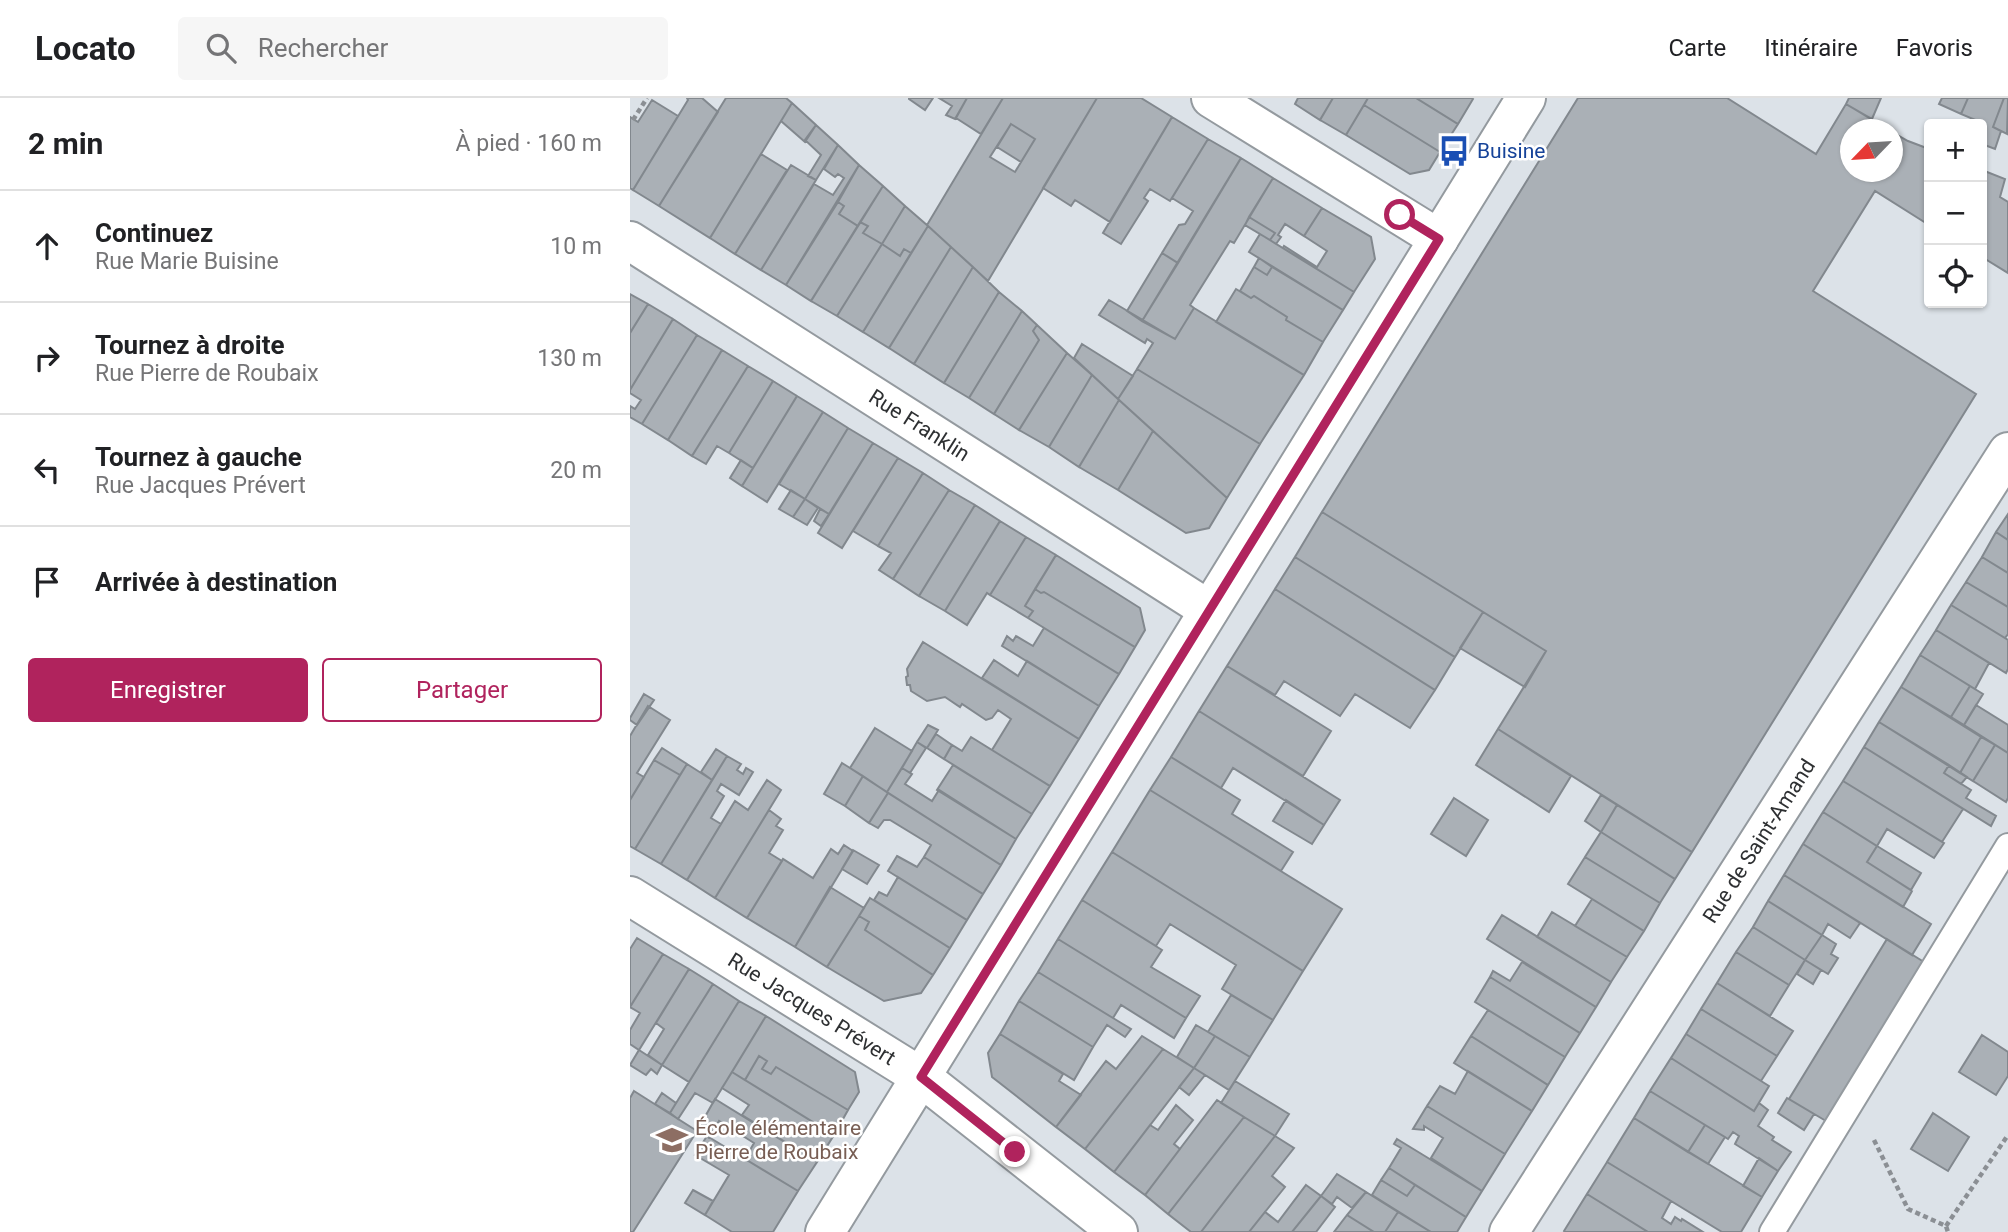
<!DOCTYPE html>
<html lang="fr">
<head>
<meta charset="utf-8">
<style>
  body { margin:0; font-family:Roboto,sans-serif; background:#f6f6f6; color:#202124 }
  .controls { position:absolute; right:21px; top:21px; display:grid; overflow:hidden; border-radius:7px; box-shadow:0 2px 5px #0004 }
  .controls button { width:63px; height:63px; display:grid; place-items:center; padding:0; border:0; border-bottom:2px solid #e0e0e0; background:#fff; color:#202124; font:35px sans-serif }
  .compass { position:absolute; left:1210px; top:21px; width:63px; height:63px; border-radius:50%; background:#fff; box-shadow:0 2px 5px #0004; rotate:245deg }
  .stop { position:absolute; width:21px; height:21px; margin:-16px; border:5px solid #b0235d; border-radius:50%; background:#fff }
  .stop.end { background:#b0235d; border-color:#fff; box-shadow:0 2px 7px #0008 }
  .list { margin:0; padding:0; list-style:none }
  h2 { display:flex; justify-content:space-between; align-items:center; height:91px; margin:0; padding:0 28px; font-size:30px }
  h2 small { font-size:23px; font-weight:400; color:#757577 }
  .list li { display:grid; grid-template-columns:46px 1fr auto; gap:21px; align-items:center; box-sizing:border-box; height:112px; padding:0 28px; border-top:2px solid #e0e0e0 }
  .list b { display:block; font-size:26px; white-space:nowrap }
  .list p { margin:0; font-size:23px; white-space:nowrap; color:#757577 }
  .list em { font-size:23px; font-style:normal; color:#757577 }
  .actions { display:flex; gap:14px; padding:21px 28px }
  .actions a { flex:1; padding:16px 0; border:2px solid #b0235d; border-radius:7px; text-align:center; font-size:24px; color:#b0235d }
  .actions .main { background:#b0235d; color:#fff }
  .icon { flex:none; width:38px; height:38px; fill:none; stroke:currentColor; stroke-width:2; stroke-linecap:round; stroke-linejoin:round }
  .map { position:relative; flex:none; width:1378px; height:1134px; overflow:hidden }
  header { display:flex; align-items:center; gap:42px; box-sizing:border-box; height:98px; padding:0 35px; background:#fff; border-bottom:2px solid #e0e0e0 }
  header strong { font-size:33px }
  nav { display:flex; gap:38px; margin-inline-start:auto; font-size:24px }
  .search { width:490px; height:63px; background:#f6f6f6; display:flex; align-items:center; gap:18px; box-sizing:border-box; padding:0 24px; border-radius:7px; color:#757577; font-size:26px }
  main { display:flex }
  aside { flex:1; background:#fff }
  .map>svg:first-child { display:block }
  .building { fill:#aab0b6; stroke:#82888e; stroke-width:2; fill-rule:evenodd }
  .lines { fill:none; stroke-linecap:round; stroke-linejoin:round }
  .service-casing { stroke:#949a9f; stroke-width:28 }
  .minor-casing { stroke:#949a9f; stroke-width:42 }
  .tertiary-casing { stroke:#949a9f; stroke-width:42 }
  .path { stroke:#8b8f94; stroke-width:4.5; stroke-dasharray:5 3.5; stroke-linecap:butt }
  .service { stroke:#fff; stroke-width:24 }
  .minor { stroke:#fff; stroke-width:38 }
  .tertiary { stroke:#fff; stroke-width:38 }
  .route { stroke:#b0235d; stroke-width:9 }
  .labels { text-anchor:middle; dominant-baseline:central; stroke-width:5; stroke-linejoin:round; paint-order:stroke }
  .transit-label { font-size:21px; fill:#164399; stroke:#fff; text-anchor:start }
  .street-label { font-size:21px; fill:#2e3032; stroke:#fff }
  .education-label { font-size:21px; fill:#785e54; stroke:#fff; text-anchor:start }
</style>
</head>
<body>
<header>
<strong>Locato</strong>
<div class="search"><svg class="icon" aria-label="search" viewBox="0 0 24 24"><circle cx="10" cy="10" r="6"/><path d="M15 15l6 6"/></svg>Rechercher</div>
<nav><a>Carte</a><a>Itinéraire</a><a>Favoris</a></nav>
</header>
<main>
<aside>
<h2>2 min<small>À pied · 160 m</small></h2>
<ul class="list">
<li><svg class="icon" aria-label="ahead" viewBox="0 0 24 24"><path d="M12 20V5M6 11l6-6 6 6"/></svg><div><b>Continuez</b><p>Rue Marie Buisine</p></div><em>10 m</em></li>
<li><svg class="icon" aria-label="right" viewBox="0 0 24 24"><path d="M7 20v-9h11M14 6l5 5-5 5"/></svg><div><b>Tournez à droite</b><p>Rue Pierre de Roubaix</p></div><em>130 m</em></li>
<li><svg class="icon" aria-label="left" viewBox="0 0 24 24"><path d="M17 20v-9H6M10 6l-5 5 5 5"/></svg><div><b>Tournez à gauche</b><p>Rue Jacques Prévert</p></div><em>20 m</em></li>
<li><svg class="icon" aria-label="arrive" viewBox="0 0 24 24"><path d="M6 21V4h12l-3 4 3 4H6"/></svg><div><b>Arrivée à destination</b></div></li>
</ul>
<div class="actions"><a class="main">Enregistrer</a><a>Partager</a></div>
</aside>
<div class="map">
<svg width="1378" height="1134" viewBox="0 0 1378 1134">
  <rect width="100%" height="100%" fill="#dce2e8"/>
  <path class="building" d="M57,0H72L88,14L29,108L3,92L58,2Z
    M96,0H156L162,5L80,140L29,108Z
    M279,0H303L295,12L279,1Z
    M309,0H337L325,21L316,17L322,8Z
    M337,0H373L351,36L326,20Z
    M373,0H467L358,183L297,127ZM381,26L405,41L385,74L360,59Z
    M467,0H511L542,19L480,124L445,102L441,108L413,90Z
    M668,0H703L690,22L665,6Z
    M703,0H738L716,37L690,22Z
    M738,0H786L828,26L810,54L734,7Z
    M786,0H842L843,1L828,26Z
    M948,0H1097L1186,56L1216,6L1259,32H1220V74H1262V34L1278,43L1299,51V127L1245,93L1183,193L1346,296L1062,754L868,631L916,553L692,414Z
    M1219,0H1251L1242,21L1216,6Z
    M1312,0H1338L1331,16L1309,6Z
    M1338,0H1374L1363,29L1371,33L1365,51L1352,46V26H1347L1348,23L1331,16Z
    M1374,0H1378L1377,36L1363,29Z
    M22,2L48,18L3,92L0,90V19L8,24Z
    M162,5L186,27L175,44L151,23Z
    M734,7L810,54L799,72L780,76L716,37Z
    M542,19L578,41L540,103L520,91L514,100L518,103L491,146L473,135Z
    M381,26L405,41L391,64L367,49Z
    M186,27L208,47L186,82L178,78L191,57L175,42Z
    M578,41L611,60L548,165L532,155L549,127L555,126L563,113L542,100Z
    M208,47L229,67L156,187L131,172L184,86L203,97L214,80L208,76L205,79L194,71Z
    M131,56L157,72L105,156L80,140Z
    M611,60L643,80L604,145L600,143L560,207L564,210L545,241L512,223Z
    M161,67L186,82L131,172L105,156Z
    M229,67L253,88L228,128L209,116L214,108L208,104Z
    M1352,72L1375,81L1370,99L1378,104V175L1352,159Z
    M643,80L692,110L674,138L655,126L648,137L651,139L646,146L640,142L645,135L619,119Z
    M253,88L275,108L252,146L233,135L238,128L230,124Z
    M208,104L214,108L209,116L228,128L181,203L156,187Z
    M275,108L298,128L281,155L274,151L270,158L252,146Z
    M692,110L741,139L745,161L724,194L653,150L654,148L687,169L697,153L674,138Z
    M619,119L645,135L640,142L615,127Z
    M230,124L238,128L233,135L252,146L207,218L181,203Z
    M298,128L321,149L259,250L233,234Z
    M630,136L724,194L713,212L619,154Z
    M252,146L270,158L274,151L281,155L233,234L207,218Z
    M321,149L343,169L284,266L259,250Z
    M532,155L548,165L512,223L497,213Z
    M629,160L642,169L637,177L624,169Z
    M343,169L369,194L314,285L284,266Z
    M624,169L637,177L642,169L713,212L693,244L656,222L657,219L624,198L621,200L610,193Z
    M606,191L621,200L624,198L657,219L656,222L693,244L674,277L586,224Z
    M369,194L392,213L339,300L314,285Z
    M0,196L18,206L0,235Z
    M479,202L545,241L564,210L674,277L630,346L507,271L523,245L517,241L515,245L469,217Z
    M18,206L43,221L0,292V235Z
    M392,213L407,227L403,233L409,242L364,316L339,300Z
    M43,221L67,237L12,326L0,319V308L5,311L11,302L0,295V292Z
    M407,227L437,255L389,332L364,316L409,242L403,233Z
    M67,237L92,252L38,342L12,326Z
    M452,246L503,278L488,301L444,260Z
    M92,252L118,268L62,358L38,342Z
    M437,255L462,277L419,349L389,332Z
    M118,268L143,283L99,355L87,348L76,366L62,358Z
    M507,271L630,346L597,400L488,301Z
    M462,277L489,302L449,369L419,349Z
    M143,283L167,298L123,370L99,355Z
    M167,298L193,314L137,404L112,388Z
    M489,302L523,333L488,392L449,369Z
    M193,314L218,330L175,401L149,386Z
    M218,330L243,345L199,416L175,401Z
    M523,333L597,400L579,430L556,435L488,392Z
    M243,345L268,360L212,450L188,435Z
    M268,360L293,375L248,448L223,433Z
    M111,362L123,370L112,388L100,380Z
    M293,375L319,392L263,481L249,472L261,455L248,448Z
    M161,392L175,401L163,419L149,411Z
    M319,392L345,407L289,498L263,481Z
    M175,401L188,410L177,427L163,419Z
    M345,407L370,423L315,513L289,498Z
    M190,411L199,416L191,428L184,423Z
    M692,414L853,514L825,559L665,459Z
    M1378,416V442L1366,434Z
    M370,423L396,439L360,497L357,495L337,527L315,513Z
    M1366,434L1378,442V475L1352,459Z
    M396,439L426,457L395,508L403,513L398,520L360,497Z
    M426,457L510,510L515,532L505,549L414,494L411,495L405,491Z
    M665,459L825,559L805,592L645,491Z
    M1352,459L1378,475V509L1336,484Z
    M1336,484L1378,509V536L1375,540L1321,507Z
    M405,491L411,495L414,494L505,549L489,576L398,520L403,513L395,508Z
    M645,491L805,592L780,630L725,596L710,618L654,583L645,597L597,568Z
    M1321,507L1378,542V571L1376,575L1306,532Z
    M853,514L916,553L895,589L830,550Z
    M414,530L489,576L469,608L372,548L377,538L383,543L386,538L403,548Z
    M1306,532L1359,565L1345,591L1290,557Z
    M293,544L449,641L420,688L362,652L381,621L368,612L362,620L356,622L332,606L330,609L315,599L297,603L281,593L280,587H277L276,579L278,578L277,571Z
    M1290,557L1340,588L1321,619L1271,589Z
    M364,562L388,578L397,563L469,608L449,641L352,580Z
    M597,568L701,633L673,678L569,613Z
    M1340,588L1353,596L1334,627L1321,619Z
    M1271,589L1351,639L1330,675L1249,624Z
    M14,596L24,602L7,627L0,622V620Z
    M1346,607L1378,627V655L1334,627Z
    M18,608L40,622L7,675L14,679L0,702V638Z
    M569,613L710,702L694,727L603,670L591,690L541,659Z
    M1249,624L1319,667L1314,675L1341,692L1336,700L1366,718L1361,728L1234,649Z
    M298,627L308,632L297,650L287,644Z
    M245,630L282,653L257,694L220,670Z
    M868,631L941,678L919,714L846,667Z
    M306,636L322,647L314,661L297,650Z
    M341,639L420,688L402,716L314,661L322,647L332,653Z
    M1351,639L1365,647L1343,683L1330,675Z
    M287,644L296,650L280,675L272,670Z
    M1365,647L1378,655V700L1376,704L1343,683Z
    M1234,649L1333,711L1312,744L1213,683Z
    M32,650L57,666L50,677L24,662Z
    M86,651L97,658L82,682L71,674Z
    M97,658L111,666L107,672L113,676L116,670L123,674L109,697L91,686L87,693L94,698L81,720L91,726L57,782L31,766Z
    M541,659L610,702L602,716L663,754L651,773L520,692Z
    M24,662L50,677L5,751L0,748V702Z
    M212,665L233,678L215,708L194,696Z
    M57,666L82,682L31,766L5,751Z
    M323,667L402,716L386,741L307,692Z
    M1319,667L1337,679L1331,686L1314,675Z
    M272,670L282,676L275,686L302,703L309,692L386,741L371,767L257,694Z
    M233,678L258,695L239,725L215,708Z
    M137,682L151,692L85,800L57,782L105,703L118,712Z
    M1213,683L1314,745L1304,760L1257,731L1247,748L1193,714Z
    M520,692L712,811L673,873L482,754Z
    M258,695L371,767L353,796L294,759L301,747L260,722H254L248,730L239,725Z
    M971,697L987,707L971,734L955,723Z
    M824,700L858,722L836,758L801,736Z
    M656,702L694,727L682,746L643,723Z
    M987,707L1062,754L1045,781L971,734Z
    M139,712L151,721L146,728L153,732L139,755L152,763L117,820L85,800Z
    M1193,714L1247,748L1237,764L1282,793L1273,809L1173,746Z
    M971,734L1045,781L1030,805L955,759Z
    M1173,746L1301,826L1282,857L1154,777Z
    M214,747L223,753L165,849L117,820L153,761L183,780L201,751L208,756Z
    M1247,748L1291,775L1281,792L1237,764Z
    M223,752L249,767L237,786L212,771Z
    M482,754L673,873L643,922L592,891L606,867L540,826L526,848L452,802Z
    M267,758L287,769L294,759L353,796L337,822L258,773Z
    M955,759L1030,805L1014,833L938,786Z
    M1154,777L1230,825L1220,840L1198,826L1192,837L1138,803Z
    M268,779L337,822L320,850L244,802L249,794L257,798Z
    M200,789L234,810L197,869L165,849Z
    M240,800L320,850L303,877L235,832L239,824L229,818Z
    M962,801L1014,833L997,859L945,828Z
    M452,802L532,852L521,869L570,898L556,920L428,841Z
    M1138,803L1192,837L1175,862L1123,829Z
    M922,814L997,859L981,884L907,839Z
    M872,817L981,884L966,909L857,841Z
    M229,818L239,824L235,832L303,877L291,895L254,903L197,869Z
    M1123,829L1175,862L1159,887L1106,854Z
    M1192,837L1206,846L1201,856L1208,860L1198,876L1175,862Z
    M7,840L33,856L0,909V851Z
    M428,841L556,920L544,940L491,907L483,920L408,874Z
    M1257,841L1294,864L1196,1023L1159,1001Z
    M1106,854L1159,887L1140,918L1087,885Z
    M33,856L59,871L9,952L0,946V932L10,915L0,909Z
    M1175,862L1191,872L1183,886L1167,876Z
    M892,864L966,909L950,935L860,879L863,873L880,883Z
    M59,871L83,886L32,967L18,957L34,931L26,925Z
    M408,874L483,920L501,931L495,939L477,927L463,949L389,903Z
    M860,879L950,935L935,959L845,904Z
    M1087,885L1163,933L1147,958L1071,911Z
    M83,886L109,903L59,984L32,967Z
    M601,897L643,922L620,959L578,934Z
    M109,903L136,918L83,1005L65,995L48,1021L40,1015Z
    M389,903L463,949L444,982L370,936Z
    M1071,911L1147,958L1131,983L1056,936Z
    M858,912L935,959L918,987L841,938Z
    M136,918L225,974L229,994L218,1012L146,969L141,976L132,971L137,963L129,958L115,982L102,974Z
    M566,927L585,938L564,970L547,959Z
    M370,936L433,976L429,983L451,997L426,1029L362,979L358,955Z
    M1056,936L1139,988L1124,1013L1041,960Z
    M1352,937L1378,954V978L1366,997L1329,974Z
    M512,938L533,951L455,1051L426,1029L476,963L486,971Z
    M585,938L620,959L599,992L564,970Z
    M841,938L918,987L902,1013L824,965Z
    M533,951L564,970L484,1074L455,1051Z
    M9,952L32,967L27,976L21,971L16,977L0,967Z
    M129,958L137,963L132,971L141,976L146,969L218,1012L204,1037L115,982Z
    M1041,960L1124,1013L1129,1005L1138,1012L1128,1028L1144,1039L1142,1042L1161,1054L1148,1073L1105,1046L1109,1038L1103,1034L1098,1041L1020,993Z
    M564,970L575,977L559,997L549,989Z
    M838,973L902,1013L875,1056L797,1008L810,988L825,996Z
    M102,974L204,1037L187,1064L112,1017L119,1007L92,990Z
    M605,983L659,1016L645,1038L591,1005Z
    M4,993L67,1033L3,1134H0V1000Z
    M1020,993L1075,1027L1058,1054L1004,1020Z
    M32,995L46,1005L40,1015L25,1006Z
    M1157,1000L1184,1016L1174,1032L1148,1015Z
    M85,1001L187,1064L168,1093L115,1061L124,1045L89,1023L79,1040L67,1033Z
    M587,1002L614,1019L538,1116L515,1097Z
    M546,1007L563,1022L544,1046L550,1051L515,1097L484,1074L520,1027L528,1032Z
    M797,1008L875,1056L852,1093L801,1060L813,1040L794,1028V1032L783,1031Z
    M1303,1015L1339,1039L1318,1073L1281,1051Z
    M614,1019L645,1038L571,1134H561L538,1116Z
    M1004,1020L1132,1099L1111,1134H1092L977,1064Z
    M1075,1027L1095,1039L1078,1066L1058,1054Z
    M77,1038L168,1093L143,1134H102L75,1117L99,1077L65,1057Z
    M645,1038L664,1050L642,1078L655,1089L619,1134H571Z
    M767,1041L852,1093L836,1119L759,1070L771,1050L764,1046Z
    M1129,1060L1148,1073L1132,1099L1113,1088Z
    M977,1064L1041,1103L1032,1120L1041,1126L1045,1119L1051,1123L1052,1121L1073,1134H1018L957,1096Z
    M759,1070L785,1087L777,1098L751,1082Z
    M707,1076L736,1094L722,1110L707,1099L702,1106L691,1098Z
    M751,1082L777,1098L785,1087L836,1119L827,1134H801L742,1097Z
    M676,1087L691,1098L662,1134H619L635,1114L648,1124Z
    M63,1092L83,1103L75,1117L55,1105Z
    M736,1094L768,1114L755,1134H744L717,1117Z
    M957,1096L1018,1134H935L934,1133Z
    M691,1098L705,1109L686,1134H662Z
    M768,1114L801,1134H755Z
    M717,1117L744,1134H704Z"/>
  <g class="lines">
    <defs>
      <path id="service" d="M1142,1134L1378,748"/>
      <g id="minor">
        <path d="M581,0L809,141"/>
        <path id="s1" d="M0,143L579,512"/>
        <path id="s2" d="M0,798L291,979L488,1134"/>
        <path id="s3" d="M879,1134L1378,354"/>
      </g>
      <path id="tertiary" d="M195,1134L896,0"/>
    </defs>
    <use href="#service" class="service-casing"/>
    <use href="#minor" class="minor-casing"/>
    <use href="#tertiary" class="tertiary-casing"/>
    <path class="path" d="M3,22L17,0
      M1244,1042L1278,1111L1316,1128L1318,1134
      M1316,1128L1378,1037"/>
    <use href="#service" class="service"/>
    <use href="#minor" class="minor"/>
    <use href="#tertiary" class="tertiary"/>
  </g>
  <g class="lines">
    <path class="route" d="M385,1054L291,979L809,141L770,117"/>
  </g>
  <defs>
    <symbol id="bus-bare" viewBox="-9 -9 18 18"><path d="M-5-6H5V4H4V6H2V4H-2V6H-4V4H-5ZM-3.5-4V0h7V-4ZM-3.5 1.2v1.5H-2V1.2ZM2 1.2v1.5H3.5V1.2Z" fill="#1a4fb4" stroke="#fff" stroke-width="2.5" paint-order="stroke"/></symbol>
    <symbol id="school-bare" viewBox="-9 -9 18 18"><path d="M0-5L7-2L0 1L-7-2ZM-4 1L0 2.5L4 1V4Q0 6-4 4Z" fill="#8d6e63" stroke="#fff" stroke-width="2.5" paint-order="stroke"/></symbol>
  </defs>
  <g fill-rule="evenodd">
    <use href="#bus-bare" x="802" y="31" width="44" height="44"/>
    <use href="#school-bare" x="20" y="1020" width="44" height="44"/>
  </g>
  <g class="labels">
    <g class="transit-label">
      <text x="847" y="53">Buisine</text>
    </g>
    <g class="street-label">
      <text stroke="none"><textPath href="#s1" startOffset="343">Rue Franklin</textPath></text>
      <text stroke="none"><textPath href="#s3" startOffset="464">Rue de Saint-Amand</textPath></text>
      <text stroke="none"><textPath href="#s2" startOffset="214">Rue Jacques Prévert</textPath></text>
    </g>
    <g class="education-label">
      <text x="65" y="1030">École élémentaire<tspan x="65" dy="24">Pierre de Roubaix</tspan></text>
    </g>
  </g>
</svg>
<div class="controls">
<button>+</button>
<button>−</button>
<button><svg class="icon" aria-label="locate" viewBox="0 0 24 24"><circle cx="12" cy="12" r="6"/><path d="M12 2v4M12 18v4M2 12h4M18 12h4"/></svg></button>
</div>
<svg class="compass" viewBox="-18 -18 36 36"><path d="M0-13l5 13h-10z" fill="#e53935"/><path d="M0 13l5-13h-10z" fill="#757577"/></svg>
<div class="stop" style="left:770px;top:117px"></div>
<div class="stop end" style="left:385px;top:1054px"></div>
</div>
</main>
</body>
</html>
